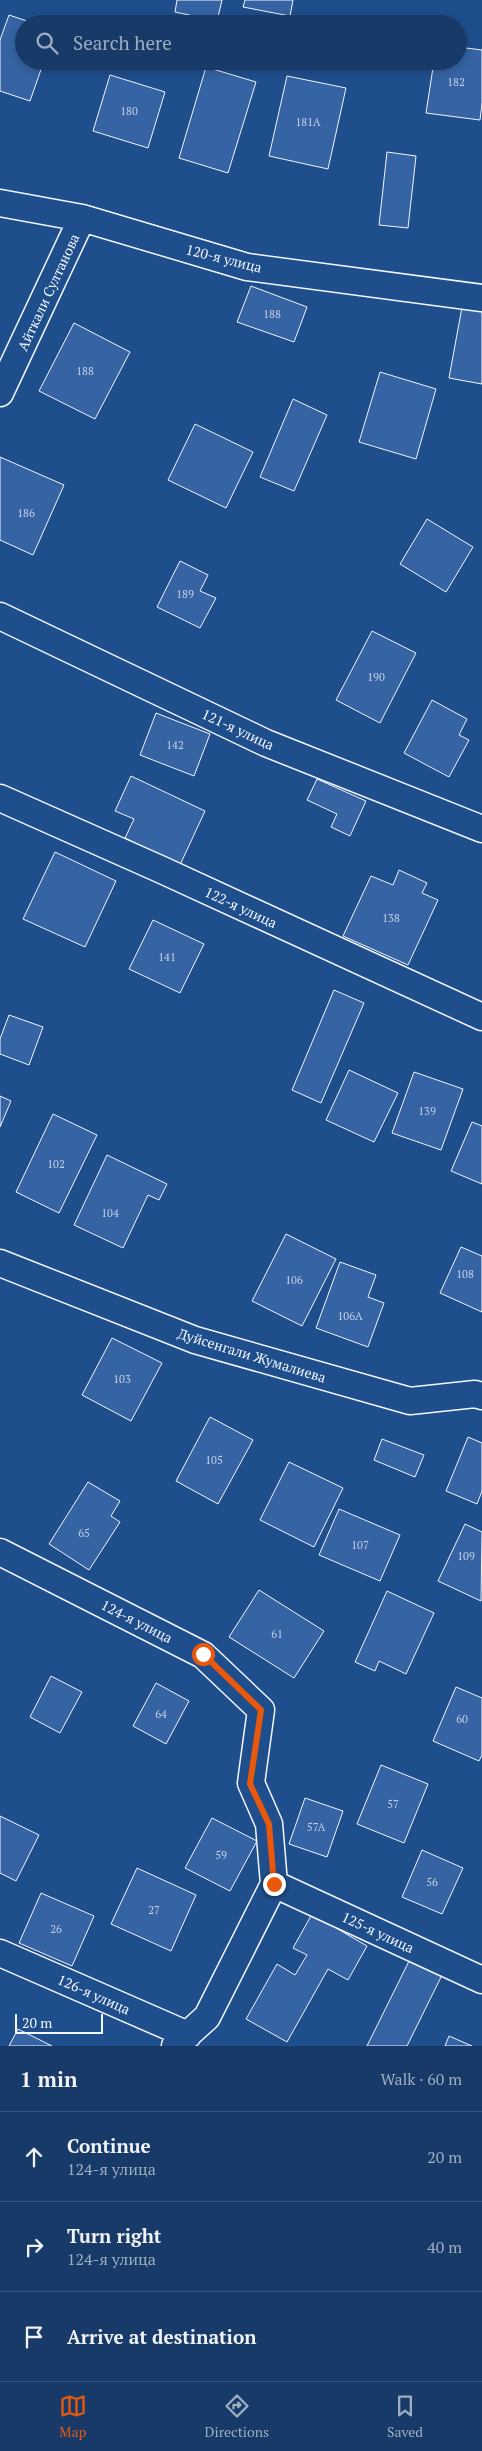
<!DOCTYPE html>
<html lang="en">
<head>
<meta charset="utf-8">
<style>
  body { margin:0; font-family:"PT Serif",serif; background:#20416f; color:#f1f3f6 }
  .scale { position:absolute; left:15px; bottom:12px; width:88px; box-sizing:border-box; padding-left:5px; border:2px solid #f2f6ff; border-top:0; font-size:14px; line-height:18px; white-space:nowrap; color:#f2f6ff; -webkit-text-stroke:4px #1f4e8c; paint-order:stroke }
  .stop { position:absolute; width:15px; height:15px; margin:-11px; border:4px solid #ea580c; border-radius:50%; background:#fff }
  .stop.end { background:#ea580c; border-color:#fff; box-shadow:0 1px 5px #0008 }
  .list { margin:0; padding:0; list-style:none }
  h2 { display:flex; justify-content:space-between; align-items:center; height:65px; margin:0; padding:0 20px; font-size:21px }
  h2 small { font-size:16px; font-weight:400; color:#9eadc0 }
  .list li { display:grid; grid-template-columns:32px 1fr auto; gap:15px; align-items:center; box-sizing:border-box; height:90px; padding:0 20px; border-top:1px solid #36547d }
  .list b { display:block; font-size:19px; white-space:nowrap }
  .list p { margin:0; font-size:16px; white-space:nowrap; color:#9eadc0 }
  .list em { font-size:16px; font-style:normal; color:#9eadc0 }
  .icon { flex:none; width:28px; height:28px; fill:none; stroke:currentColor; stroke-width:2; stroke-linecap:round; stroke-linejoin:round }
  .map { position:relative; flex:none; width:482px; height:2046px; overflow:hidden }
  .search { position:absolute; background:#173a69; box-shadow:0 2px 8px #0003; left:15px; right:15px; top:15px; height:55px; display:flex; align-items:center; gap:12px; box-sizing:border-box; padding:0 18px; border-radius:28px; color:#9eadc0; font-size:19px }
  .sheet { height:335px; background:#173a69 }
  nav { display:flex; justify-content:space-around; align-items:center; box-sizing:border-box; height:70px; border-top:1px solid #36547d; background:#173a69; font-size:14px; color:#9eadc0 }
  nav a { display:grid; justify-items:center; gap:2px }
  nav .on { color:#ea580c }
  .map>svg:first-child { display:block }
  .building { fill:#3563a3; stroke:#f2f6ff }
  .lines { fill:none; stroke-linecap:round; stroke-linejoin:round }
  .street-casing { stroke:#f2f6ff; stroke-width:29 }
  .street { stroke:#1f4e8c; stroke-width:26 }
  .route { stroke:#ea580c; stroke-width:6 }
  .labels { text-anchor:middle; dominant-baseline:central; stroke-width:4; stroke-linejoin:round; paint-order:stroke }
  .number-label { font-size:11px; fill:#c3d1e8 }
  .street-label { font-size:14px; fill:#f2f6ff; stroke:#1f4e8c }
</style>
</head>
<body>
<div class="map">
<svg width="482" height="2046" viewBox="0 0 482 2046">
  <rect width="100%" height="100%" fill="#1f4e8c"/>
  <path class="building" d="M177,0H222L217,21L175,12Z
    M245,0H293L290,16L243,7Z
    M9,15L36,24H24V61H44L30,101L0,91V40Z
    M458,47L482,50V103L480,120L426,113L434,61H458Z
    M206,67L256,82L228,173L179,158Z
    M110,75L165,92L148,148L93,131Z
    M287,76L346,88L328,169L269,156Z
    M387,152L416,156L408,228L379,225Z
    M251,286L307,307L294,342L237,322Z
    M462,307L482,310V384L449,378Z
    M74,323L130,352L95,419L39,391Z
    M380,372L436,389L416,459L359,442Z
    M293,399L327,415L294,491L260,477Z
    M195,424L253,452L226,508L168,480Z
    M0,457L64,485L33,555L0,540Z
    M427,519L473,547L446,592L400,564Z
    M180,561L208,575L200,591L216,598L200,628L157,607Z
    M372,631L416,653L380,723L336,700Z
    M432,700L467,719L459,735L469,740L449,777L404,753Z
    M156,713L210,734L194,776L140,755Z
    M131,776L205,811L180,865L125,838L134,819L115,811Z
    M317,779L366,801L350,836L331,827L337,814L307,800Z
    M55,852L116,881L85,947L23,919Z
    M399,870L427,883L422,893L438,900L408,965L343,936L371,876L393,885Z
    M153,920L204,944L180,993L129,969Z
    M334,990L364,1003L321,1103L292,1090Z
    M9,1015L43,1027L29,1065L0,1054V1039Z
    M349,1070L398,1093L374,1142L326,1120Z
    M414,1072L463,1089L441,1150L392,1133Z
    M0,1096L11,1101L0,1127Z
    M53,1114L97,1135L59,1213L16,1192Z
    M472,1122L482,1126V1184L451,1171Z
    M107,1155L167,1184L159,1200L148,1195L123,1248L74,1225Z
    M286,1234L336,1259L302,1326L252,1301Z
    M461,1247L482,1256V1312L440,1293Z
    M340,1262L376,1275L368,1297L384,1303L368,1347L316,1328Z
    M112,1338L162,1363L131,1421L82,1395Z
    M210,1417L253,1440L218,1504L176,1481Z
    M468,1437L482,1443V1491L477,1504L446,1491Z
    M382,1439L424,1455L415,1477L374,1460Z
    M289,1462L343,1488L314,1547L260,1520Z
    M88,1482L120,1501L111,1516L120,1522L89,1570L49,1544Z
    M339,1509L400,1535L380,1581L319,1555Z
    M465,1524L482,1532L481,1601L438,1581Z
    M259,1590L324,1631L294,1678L229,1637Z
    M387,1591L434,1613L406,1674L379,1661L375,1671L355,1662Z
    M51,1676L82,1692L60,1733L30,1717Z
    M156,1683L189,1701L166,1744L133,1726Z
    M456,1687L482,1698V1755L479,1761L433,1741Z
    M381,1765L428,1784L404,1843L357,1824Z
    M305,1798L343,1811L327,1857L289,1844Z
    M0,1816L39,1835L16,1881L0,1873Z
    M212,1818L257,1841L230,1891L185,1868Z
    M422,1850L463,1868L442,1914L402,1897Z
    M137,1868L196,1895L171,1951L111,1924Z
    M41,1893L94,1916L72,1966L19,1943Z
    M312,1914L367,1946L348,1980L328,1969L287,2042L246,2019L277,1964L295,1975L307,1955L293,1948Z
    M411,1957L443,1973L407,2046H367Z
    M18,2029L52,2046H9Z
    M449,2036L472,2046H445Z"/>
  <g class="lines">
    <defs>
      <path id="street" d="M0,203L82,218L247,267L482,298
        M0,393L82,218
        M0,616L266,743L482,829
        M0,798L162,870L482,1017
        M0,1263L195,1340L410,1401L475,1394L482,1396
        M0,1552L203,1655L261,1710L251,1783L269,1824L274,1884
        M274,1884L482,1980
        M0,1953L188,2035
        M175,2046L207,2017L274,1884"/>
    </defs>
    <use href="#street" class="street-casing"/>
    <use href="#street" class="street"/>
  </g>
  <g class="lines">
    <path class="route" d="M203,1654L261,1710L250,1784L269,1824L274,1884"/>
  </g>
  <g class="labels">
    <g class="number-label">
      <text x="456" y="82">182</text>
      <text x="129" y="111">180</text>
      <text x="308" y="122">181А</text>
      <text x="272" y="314">188</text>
      <text x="85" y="371">188</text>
      <text x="26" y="513">186</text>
      <text x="185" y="594">189</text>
      <text x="376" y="677">190</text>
      <text x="175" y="745">142</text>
      <text x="391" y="918">138</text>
      <text x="167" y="957">141</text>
      <text x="427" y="1111">139</text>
      <text x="56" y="1164">102</text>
      <text x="110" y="1213">104</text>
      <text x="465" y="1274">108</text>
      <text x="294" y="1280">106</text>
      <text x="350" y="1316">106А</text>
      <text x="122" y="1379">103</text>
      <text x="214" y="1460">105</text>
      <text x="84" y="1533">65</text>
      <text x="360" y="1545">107</text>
      <text x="466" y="1556">109</text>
      <text x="277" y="1634">61</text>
      <text x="161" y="1714">64</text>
      <text x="462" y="1719">60</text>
      <text x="393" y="1804">57</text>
      <text x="316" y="1827">57А</text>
      <text x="221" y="1855">59</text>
      <text x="432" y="1882">56</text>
      <text x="154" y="1910">27</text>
      <text x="56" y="1929">26</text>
    </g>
    <g class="street-label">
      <text transform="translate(224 258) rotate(14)">120-я улица</text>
      <text transform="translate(48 292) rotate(-65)">Айткали Султанова</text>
      <text transform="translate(238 729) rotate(25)">121-я улица</text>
      <text transform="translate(241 907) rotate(25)">122-я улица</text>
      <text transform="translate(252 1355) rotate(17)">Дуйсенгали Жумалиева</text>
      <text transform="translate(137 1621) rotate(27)">124-я улица</text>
      <text transform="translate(378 1932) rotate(25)">125-я улица</text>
      <text transform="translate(94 1994) rotate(24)">126-я улица</text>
    </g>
  </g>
</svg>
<div class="scale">20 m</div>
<div class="stop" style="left:203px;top:1654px"></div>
<div class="stop end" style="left:274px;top:1884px"></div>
<div class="search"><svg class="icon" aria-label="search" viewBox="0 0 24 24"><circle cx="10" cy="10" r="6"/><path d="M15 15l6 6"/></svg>Search here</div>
</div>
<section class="sheet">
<h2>1 min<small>Walk · 60 m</small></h2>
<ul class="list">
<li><svg class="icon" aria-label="ahead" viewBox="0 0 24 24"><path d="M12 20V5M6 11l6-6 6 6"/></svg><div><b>Continue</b><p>124-я улица</p></div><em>20 m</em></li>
<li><svg class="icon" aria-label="right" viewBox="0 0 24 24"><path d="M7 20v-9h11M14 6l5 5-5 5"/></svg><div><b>Turn right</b><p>124-я улица</p></div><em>40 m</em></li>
<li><svg class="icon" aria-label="arrive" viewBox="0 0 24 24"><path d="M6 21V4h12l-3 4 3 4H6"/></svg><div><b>Arrive at destination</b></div></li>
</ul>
</section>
<nav>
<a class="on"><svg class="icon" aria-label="map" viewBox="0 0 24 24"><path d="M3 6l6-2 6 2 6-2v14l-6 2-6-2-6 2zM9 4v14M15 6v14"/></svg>Map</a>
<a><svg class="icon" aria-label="directions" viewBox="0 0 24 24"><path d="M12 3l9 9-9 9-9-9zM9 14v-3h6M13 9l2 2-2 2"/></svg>Directions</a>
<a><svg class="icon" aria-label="saved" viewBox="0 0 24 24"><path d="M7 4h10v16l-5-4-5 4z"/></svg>Saved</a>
</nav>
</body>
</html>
